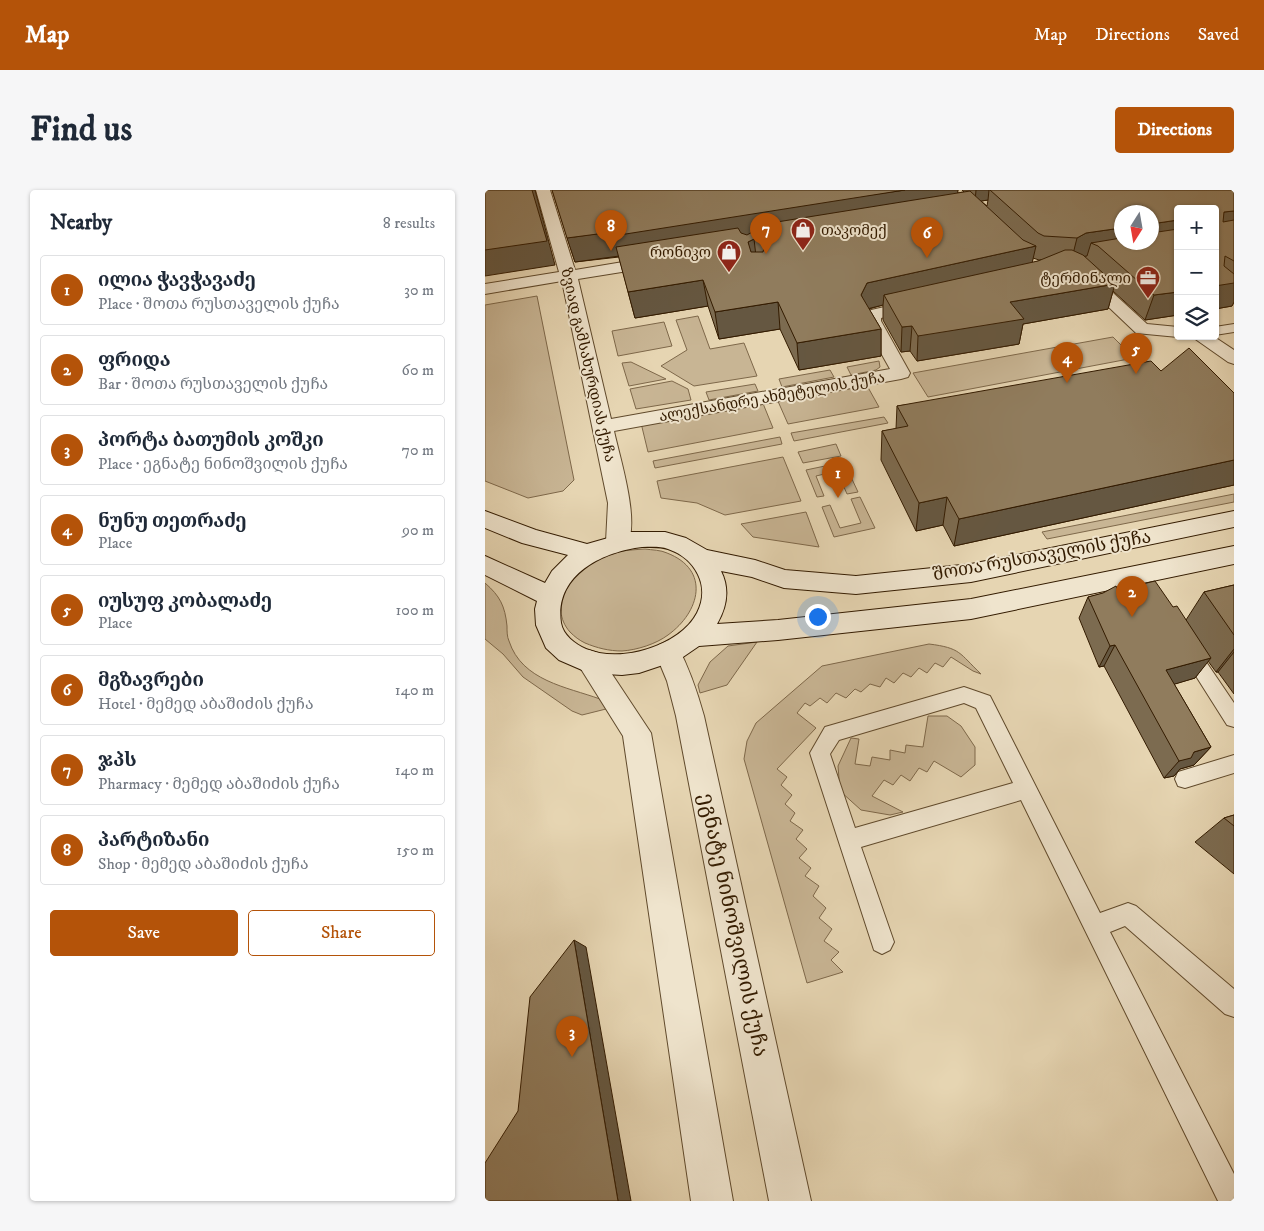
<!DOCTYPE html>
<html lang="en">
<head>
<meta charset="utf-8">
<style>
  body { margin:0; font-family:"IM FELL DW Pica","Noto Serif Georgian",serif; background:#f6f6f7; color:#1f2937 }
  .controls { position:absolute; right:15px; top:15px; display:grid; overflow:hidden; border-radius:5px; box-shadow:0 1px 4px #0004 }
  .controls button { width:45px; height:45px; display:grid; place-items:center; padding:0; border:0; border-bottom:1px solid #e0e1e3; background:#fff; color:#1f2937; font:25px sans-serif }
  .compass { position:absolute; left:629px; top:15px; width:45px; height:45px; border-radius:50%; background:#fff; box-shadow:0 1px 4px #0004; rotate:191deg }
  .you { position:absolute; left:332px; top:426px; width:18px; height:18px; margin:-12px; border:4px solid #fff; border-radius:50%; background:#1a73e8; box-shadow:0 0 0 8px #1a73e833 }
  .badge { display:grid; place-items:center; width:32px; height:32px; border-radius:50%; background:#b45309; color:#fff; font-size:16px; font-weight:700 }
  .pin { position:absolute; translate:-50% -41px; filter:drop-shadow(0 1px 2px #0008) }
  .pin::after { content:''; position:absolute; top:26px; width:18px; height:15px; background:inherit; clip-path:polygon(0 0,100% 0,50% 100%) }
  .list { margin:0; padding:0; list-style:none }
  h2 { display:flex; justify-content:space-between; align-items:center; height:65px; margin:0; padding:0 20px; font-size:21px }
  h2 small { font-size:16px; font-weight:400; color:#747a83 }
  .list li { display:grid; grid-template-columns:32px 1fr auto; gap:15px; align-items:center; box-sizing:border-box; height:70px; margin:0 10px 10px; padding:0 10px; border:1px solid #e0e1e3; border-radius:5px }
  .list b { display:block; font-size:19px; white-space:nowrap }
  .list p { margin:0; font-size:16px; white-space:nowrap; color:#747a83 }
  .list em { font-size:16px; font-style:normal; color:#747a83 }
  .actions { display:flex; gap:10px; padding:15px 20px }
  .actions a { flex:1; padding:11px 0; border:1px solid #b45309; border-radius:5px; text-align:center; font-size:18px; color:#b45309 }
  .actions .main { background:#b45309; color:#fff }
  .icon { flex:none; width:28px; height:28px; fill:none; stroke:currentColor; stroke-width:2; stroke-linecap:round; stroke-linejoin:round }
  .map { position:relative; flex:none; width:749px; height:1011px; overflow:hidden; border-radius:5px }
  header { display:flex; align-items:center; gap:30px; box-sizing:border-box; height:70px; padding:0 25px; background:#b45309; color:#fff }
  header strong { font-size:24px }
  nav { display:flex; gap:28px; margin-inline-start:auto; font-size:18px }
  .intro { display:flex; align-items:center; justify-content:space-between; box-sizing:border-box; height:120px; padding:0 30px }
  h1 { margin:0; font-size:35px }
  .button { padding:12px 22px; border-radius:5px; background:#b45309; color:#fff; font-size:18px; font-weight:700 }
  main { display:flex; gap:30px; padding:0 30px }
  aside { flex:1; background:#fff; border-radius:5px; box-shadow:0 1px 4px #0004 }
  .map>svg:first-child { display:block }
  .green { fill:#c8b594; stroke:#7e684a }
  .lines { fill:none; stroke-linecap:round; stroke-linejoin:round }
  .lane-casing { stroke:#604a2c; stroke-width:2 }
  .street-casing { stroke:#604a2c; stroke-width:2 }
  .secondary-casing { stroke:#331b00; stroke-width:2 }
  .lane { fill:#efe4cd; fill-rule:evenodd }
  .street { fill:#efe4cd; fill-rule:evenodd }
  .secondary { fill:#efe4cd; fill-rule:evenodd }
  .wall { fill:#7c6b50; stroke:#331b00; fill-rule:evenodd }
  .shaded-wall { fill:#655741; stroke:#331b00 }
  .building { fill:#907c5d; stroke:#331b00; fill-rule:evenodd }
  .labels { text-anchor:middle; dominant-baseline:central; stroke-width:4; stroke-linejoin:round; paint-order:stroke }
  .far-poi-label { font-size:15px; fill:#331b00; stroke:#efe4cd; text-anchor:end }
  .far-street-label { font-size:15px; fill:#331b00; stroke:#efe4cd }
  .street-label { font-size:18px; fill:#331b00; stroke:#efe4cd }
  .near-street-label { font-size:21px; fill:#331b00; stroke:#efe4cd }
</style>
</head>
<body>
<header>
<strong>Map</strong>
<nav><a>Map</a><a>Directions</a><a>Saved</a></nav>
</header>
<div class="intro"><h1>Find us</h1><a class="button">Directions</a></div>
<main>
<aside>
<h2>Nearby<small>8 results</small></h2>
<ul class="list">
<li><span class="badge">1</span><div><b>ილია ჭავჭავაძე</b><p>Place · შოთა რუსთაველის ქუჩა</p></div><em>30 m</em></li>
<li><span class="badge">2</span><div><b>ფრიდა</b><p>Bar · შოთა რუსთაველის ქუჩა</p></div><em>60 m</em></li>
<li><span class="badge">3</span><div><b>პორტა ბათუმის კოშკი</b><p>Place · ეგნატე ნინოშვილის ქუჩა</p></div><em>70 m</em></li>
<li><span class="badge">4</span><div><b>ნუნუ თეთრაძე</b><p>Place</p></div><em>90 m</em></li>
<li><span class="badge">5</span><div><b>იუსუფ კობალაძე</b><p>Place</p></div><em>100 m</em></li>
<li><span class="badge">6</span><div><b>მგზავრები</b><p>Hotel · მემედ აბაშიძის ქუჩა</p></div><em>140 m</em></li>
<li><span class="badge">7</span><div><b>ჯპს</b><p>Pharmacy · მემედ აბაშიძის ქუჩა</p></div><em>140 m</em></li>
<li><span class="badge">8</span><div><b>პარტიზანი</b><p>Shop · მემედ აბაშიძის ქუჩა</p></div><em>150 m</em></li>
</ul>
<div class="actions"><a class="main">Save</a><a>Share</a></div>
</aside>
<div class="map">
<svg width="749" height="1011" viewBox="0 0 749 1011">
  <rect width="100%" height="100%" fill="#e6d5b2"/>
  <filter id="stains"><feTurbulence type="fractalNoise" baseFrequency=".004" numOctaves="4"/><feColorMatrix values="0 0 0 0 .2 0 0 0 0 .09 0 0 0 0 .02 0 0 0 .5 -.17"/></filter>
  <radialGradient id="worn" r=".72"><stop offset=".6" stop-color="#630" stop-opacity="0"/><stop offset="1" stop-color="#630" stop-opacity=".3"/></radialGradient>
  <path class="green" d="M52,106L89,290L78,301L43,308L0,291V115Z
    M213,126L225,159L259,153L272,186L209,196L176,176L202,160L191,130Z
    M179,132L187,156L133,166L127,141Z
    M628,147L649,168L443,207L428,183Z
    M394,171L395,177L391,180L366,185L362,177Z
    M146,172L181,189L144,196L137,173Z
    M345,180L349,187L297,197L294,189Z
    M187,191L203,199L206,210L151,219L145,199Z
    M380,192L394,217L303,234L292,209Z
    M270,194L273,201L224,210L221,202Z
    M277,211L288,238L163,262L156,233Z
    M399,227L403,233L309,251L306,243Z
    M295,247L297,254L170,278L168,271Z
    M351,254L356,266L318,273L313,262Z
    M298,267L316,311L240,325L212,313L176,308L172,291Z
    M359,272L373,302L362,304L352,281L331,286L339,306L332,307L321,280Z
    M749,304V312L562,349L557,342Z
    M375,307L390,338L349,347L337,317L345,315L355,338L376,333L366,309Z
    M321,322L334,357L268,347L256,334Z
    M160,359C167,360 176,360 182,363C226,380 215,422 183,445C171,454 152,460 137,461C124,461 112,458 100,453C94,450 90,447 85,442C62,416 87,383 112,369C127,361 144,360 160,359Z
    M0,393C15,406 20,416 22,436C22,441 22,447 24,451C37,491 82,497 115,509L121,519L97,525L87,521L38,487L18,464L0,449Z
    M272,452L242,495L215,503L213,495L225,472L243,456Z
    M444,454C476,458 474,463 496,484L488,481L466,467L458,477L450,473L442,483L434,478L426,487L418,483L409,493L401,488L395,497L385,494L376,502L370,499L361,508L351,503L342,513L335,508L325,516L320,513L312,523L331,538L292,579L302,587L296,595L307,605L300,614L310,623L305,631L318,640L311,649L322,659L314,668L326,678L320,686L334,696L328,706L341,718L334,728L347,739L339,751L354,762L346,770L358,782L322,793L259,569L262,551L271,533L337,476Z
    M443,526H462L476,536L490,557V575L476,587L449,571L442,582L434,578L425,591L416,585L408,595L399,590L387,606L418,622L405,625L376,620L355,601L353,576L366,548L374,549L370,574L385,576L387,567L405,570V560L420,563L421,555L438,557Z"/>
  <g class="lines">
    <defs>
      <path id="lane" d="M749,134V142L730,145V137Z
        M703,452L709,454L749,513V537L742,535L697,464L694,459L697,454Z
        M479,497L505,506L615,723L643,713L651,716L749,799V827L740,824L640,736L625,742L749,984V1011H733L536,610L376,657L409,752L405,760L397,764L389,760L325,563L340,537ZM479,513L491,518L528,593L370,638L345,564L354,550Z
        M749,565V583L700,598L693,596L690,589L693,582Z"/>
      <path id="street" d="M51,0H65L90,80L174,66L180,68L182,71L180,74L174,76L93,89L126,229L405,179L378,131L382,121L434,109L440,110L442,114L440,118L396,128V131L425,183L423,187L416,189L129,241C135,269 156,333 141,358L133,360L125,358L121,352L123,313L77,91L0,104V94L74,82Z
        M598,79L604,81L662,134L693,137V146H697L693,147L651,143L592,87L590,84L592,81Z
        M706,146H728L749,160V174L743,172Z
        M183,451L192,455C204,478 212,501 219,526L326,1011H284L191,526L182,491L170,462L174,455Z
        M104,460L113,463L166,543L248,1011H206L138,546L91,471L95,463Z"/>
      <path id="secondary" d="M0,321L51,340L102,354L144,342H180L201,348L222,360L270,370L300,380L371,386L486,374L749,321V337L486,392L371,404L299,398L267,387L236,381C245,399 242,417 232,434L293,430L486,409L749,356V374L486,429L293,450L214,456L198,467L181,474L154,483L137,485L104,483L74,470L61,458L51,435L50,419L52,411L0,385V366L60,393L67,381L83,365L37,353L0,338ZM157,357C166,357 175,356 183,359C210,368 226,396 212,423C195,456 135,474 101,459C90,454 78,445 76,433C69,385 117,362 157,357Z"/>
    </defs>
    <use href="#lane" class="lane-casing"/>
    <use href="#street" class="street-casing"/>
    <use href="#secondary" class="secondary-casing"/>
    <use href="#lane" class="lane"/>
    <use href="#street" class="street"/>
    <use href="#secondary" class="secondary"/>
  </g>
  <path class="wall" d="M67,0H473L472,3L479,2L477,0H749V112L747,116L730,119V19H693V125L660,130L628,101L623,119L538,134L534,154L432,171L425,161L416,162L398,130V115L384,119L396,139V166L314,180L295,139L234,149L223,116L150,128L134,67L90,72ZM503,10L502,16L496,11ZM548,68L554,70H556L547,73Z
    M676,181L749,203V295L469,356L458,335L431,341L396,270L397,241L411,239L412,216Z
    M749,395V504L733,482H731L723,471L710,488L689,494L726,557L709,575L695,579L689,586L679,588L619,476L614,477L594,428L603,407L633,400L688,417L701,430L719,402Z
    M749,625V684L710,652L739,628Z"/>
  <path class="shaded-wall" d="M47,0H50L70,75L0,86V60Z
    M420,0H473L471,15L269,41L267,36L268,48L90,72L82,48Z
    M491,0H504L503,10L490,12Z
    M749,21V44L730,46L739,22Z
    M693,30V53H606L602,66L595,67L586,72L592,48L601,43L636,38V52H666V34Z
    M269,49L272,75L266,78L263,52Z
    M551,56L545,82L399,105L398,115L382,119L376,105L382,93Z
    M749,85V112L747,116L730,119V96Z
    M218,90L223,116L150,128L143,102Z
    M630,94L623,119L538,134L534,154L432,171L433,146L525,112Z
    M693,102V125L660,130L669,105Z
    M293,112L295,139L234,149L230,122Z
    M427,136L425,161L416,162L417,137Z
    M396,139V166L314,180L312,153Z
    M749,270V295L469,356L474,329Z
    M462,307L458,335L431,341L434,313Z
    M630,455L619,476L614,477L625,456Z
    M749,459V462L733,482H731Z
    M726,468L710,488L667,501L681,480Z
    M726,557L709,575L695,579L689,586L679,588L694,571L709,562Z
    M89,750L101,757L146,1011H133Z"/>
  <path class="building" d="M0,0H47L62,51L0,60Z
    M67,0H420L128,46V42L82,48Z
    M505,0H749V21L739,22L738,32L749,30V71L740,66L739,76L749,84V93L730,96V19H693V30L666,34V22H636V38L601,43L592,48L559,46L553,43Z
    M485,1L538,50L551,56L382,93L376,105L396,139L312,153L293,112L230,122L218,90L143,102L131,57L253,38L256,43L262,45L269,41L267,36ZM269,49L275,51L279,58L278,62H266L263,52Z
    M693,39V102L669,105L613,56L606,53L636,48V52H666V43Z
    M580,60H587L598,65L630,94L525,112L539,129L433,146L427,136L417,137L399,105L553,71Z
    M704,158L749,203V270L474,329L462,307L434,313L397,241L423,236L412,216L666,171L676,181Z
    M670,391L688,417L692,416L726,468L681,480L726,557L709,562L706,568L694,571L630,455L625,456L603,407L618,403L631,396L633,400Z
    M749,395V445L719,402Z
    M749,625V636L739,628Z
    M89,750L133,1011H0V973L33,921L45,807Z"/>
  <defs>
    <symbol id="shop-pin" viewBox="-11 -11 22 30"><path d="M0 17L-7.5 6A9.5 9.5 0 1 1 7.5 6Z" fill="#8f2418" stroke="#efe4cd"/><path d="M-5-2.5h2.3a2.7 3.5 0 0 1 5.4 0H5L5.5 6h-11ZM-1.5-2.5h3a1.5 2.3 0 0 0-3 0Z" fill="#fff"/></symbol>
    <symbol id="office-pin" viewBox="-11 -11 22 30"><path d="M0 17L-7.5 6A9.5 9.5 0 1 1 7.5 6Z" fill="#8f2418" stroke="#efe4cd"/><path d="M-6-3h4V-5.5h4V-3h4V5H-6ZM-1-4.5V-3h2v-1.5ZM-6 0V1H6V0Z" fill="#fff"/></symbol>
  </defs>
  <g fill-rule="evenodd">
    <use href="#shop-pin" x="304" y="26" width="28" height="38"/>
    <use href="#shop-pin" x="230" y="48" width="28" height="38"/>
    <use href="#office-pin" x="649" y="74" width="28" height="38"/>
  </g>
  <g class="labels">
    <g class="far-poi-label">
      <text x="336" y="40" text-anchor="start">თაკომექ</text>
      <text x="226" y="62">რონიკო</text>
      <text x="646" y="88">ტერმინალი</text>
    </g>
    <g class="far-street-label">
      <text transform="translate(103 175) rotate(77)">ზვიად გამსახურდიას ქუჩა</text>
      <text transform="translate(287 207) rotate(-10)">ალექსანდრე ახმეტელის ქუჩა</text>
    </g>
    <g class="street-label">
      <text transform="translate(557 366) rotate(-10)">შოთა რუსთაველის ქუჩა</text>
    </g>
    <g class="near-street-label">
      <text transform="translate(248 735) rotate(78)">ეგნატე ნინოშვილის ქუჩა</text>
    </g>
  </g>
  <rect width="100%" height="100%" filter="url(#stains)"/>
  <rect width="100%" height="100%" fill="url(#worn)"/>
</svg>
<div class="controls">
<button>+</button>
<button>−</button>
<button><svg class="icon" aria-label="layers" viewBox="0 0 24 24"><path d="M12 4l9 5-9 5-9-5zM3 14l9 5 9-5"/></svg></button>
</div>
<svg class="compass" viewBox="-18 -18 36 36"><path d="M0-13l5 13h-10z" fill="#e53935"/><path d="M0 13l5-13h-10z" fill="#747a83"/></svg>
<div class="you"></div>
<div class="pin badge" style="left:353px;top:308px">1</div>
<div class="pin badge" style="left:647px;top:427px">2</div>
<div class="pin badge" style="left:87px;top:867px">3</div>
<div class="pin badge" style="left:582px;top:193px">4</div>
<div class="pin badge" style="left:651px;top:184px">5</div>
<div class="pin badge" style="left:442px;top:68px">6</div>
<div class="pin badge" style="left:281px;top:64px">7</div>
<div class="pin badge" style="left:126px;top:61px">8</div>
</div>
</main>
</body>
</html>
